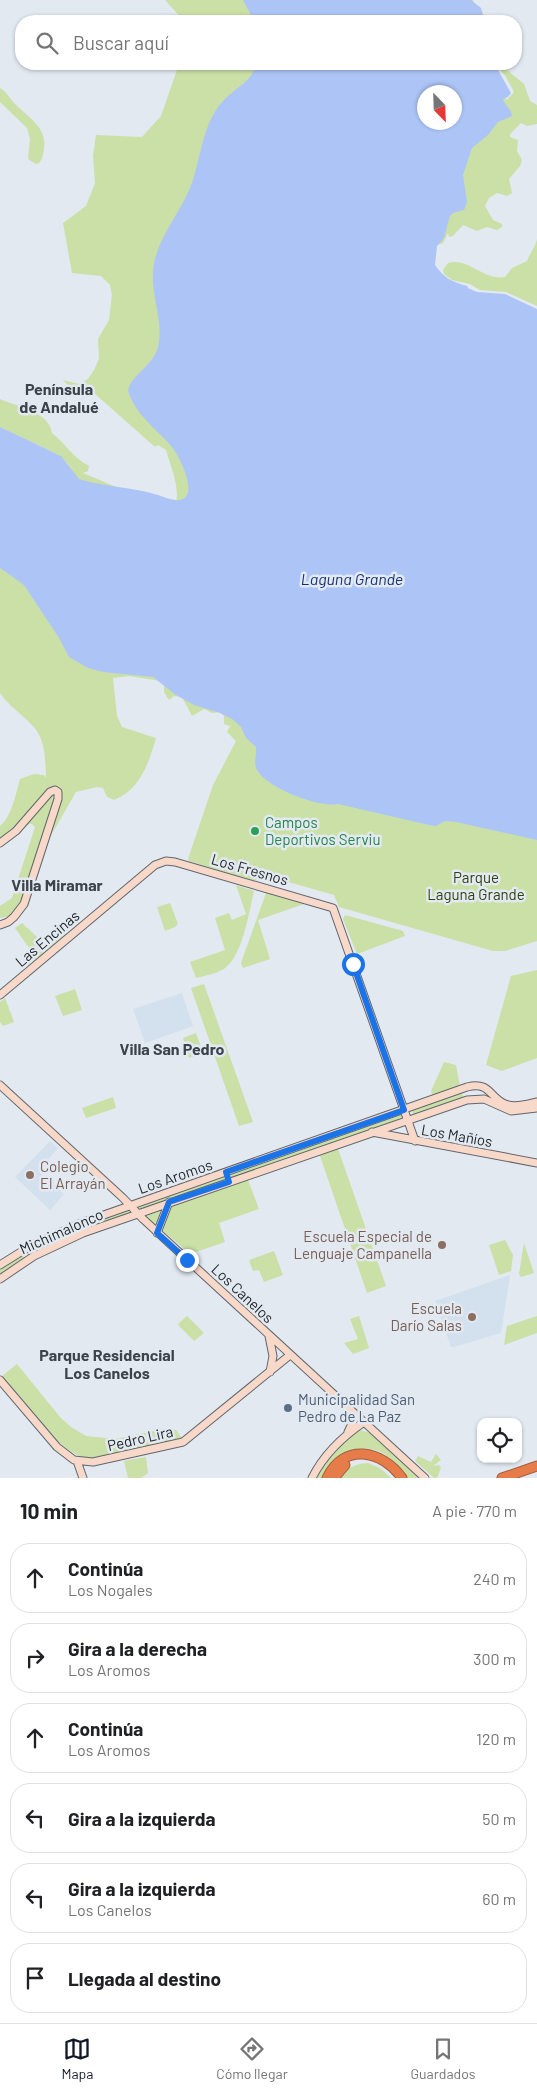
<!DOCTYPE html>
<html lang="es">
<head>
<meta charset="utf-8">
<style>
  body { margin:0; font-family:Barlow,sans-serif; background:#f6f6f6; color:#202124 }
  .controls { position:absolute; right:15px; bottom:15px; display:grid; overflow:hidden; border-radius:10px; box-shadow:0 1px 4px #0004 }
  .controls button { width:45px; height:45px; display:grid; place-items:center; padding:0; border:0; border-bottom:1px solid #e0e0e0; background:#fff; color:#202124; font:25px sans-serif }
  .compass { position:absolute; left:417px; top:85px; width:45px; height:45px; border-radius:50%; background:#fff; box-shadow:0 1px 4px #0004; rotate:157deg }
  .stop { position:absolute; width:15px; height:15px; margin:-11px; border:4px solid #1a73e8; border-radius:50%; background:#fff }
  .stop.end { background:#1a73e8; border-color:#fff; box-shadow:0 1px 5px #0008 }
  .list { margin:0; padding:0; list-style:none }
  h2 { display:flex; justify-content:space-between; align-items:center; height:65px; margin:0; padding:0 20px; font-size:21px }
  h2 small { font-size:16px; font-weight:400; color:#757577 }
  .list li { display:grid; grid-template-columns:32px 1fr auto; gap:15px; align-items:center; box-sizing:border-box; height:70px; margin:0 10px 10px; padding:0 10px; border:1px solid #e0e0e0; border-radius:20px }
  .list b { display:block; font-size:19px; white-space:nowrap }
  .list p { margin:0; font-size:16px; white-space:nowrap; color:#757577 }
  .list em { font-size:16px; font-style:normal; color:#757577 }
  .icon { flex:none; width:28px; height:28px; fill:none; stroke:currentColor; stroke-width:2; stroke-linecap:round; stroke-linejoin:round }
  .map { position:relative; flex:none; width:537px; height:1478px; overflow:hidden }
  .search { position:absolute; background:#fff; box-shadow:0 1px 4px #0004; left:15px; right:15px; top:15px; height:55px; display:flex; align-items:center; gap:12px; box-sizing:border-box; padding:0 18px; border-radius:20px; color:#757577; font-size:19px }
  .sheet { height:545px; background:#fff }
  nav { display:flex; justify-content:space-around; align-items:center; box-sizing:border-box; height:70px; border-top:1px solid #e0e0e0; background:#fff; font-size:14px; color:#757577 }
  nav a { display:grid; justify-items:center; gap:2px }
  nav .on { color:#111827 }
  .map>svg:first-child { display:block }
  .built { fill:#d3e0ee }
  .green { fill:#cae0a7; fill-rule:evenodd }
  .water { fill:#adc5f6; fill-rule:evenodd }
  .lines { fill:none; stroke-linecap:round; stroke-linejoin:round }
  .secondary-casing { stroke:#60666d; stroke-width:9 }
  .highway-casing { stroke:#a25e3e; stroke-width:11 }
  .secondary { stroke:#f8d8c8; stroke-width:7 }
  .highway { stroke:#e67c49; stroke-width:9 }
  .route { stroke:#1a73e8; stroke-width:6 }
  .leisure-dot { fill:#2e9e5b; stroke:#e2e9f1; stroke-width:2 }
  .education-dot { fill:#8d6e63; stroke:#e2e9f1; stroke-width:2 }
  .service-dot { fill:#5c6f8a; stroke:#e2e9f1; stroke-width:2 }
  .labels { text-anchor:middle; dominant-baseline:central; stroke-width:5; stroke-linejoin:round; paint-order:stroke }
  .leisure-label { font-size:15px; fill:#27864d; stroke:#e2e9f1; text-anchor:start }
  .street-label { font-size:15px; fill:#242729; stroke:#e2e9f1 }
  .park-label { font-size:15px; fill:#314010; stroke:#e2e9f1 }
  .education-label { font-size:15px; fill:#785e54; stroke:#e2e9f1; text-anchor:end }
  .service-label { font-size:15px; fill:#4e5e75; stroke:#e2e9f1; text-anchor:start }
  .neighbourhood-label { font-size:16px; font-weight:bold; fill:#3d434a; stroke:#e2e9f1 }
  .water-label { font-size:16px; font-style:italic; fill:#163176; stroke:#e2e9f1 }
</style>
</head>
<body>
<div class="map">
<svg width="537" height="1478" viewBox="0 0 537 1478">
  <rect width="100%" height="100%" fill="#e2e9f1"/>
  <path class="built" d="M182,993L193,1026L145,1043L133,1009Z
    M50,1141L58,1148L40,1169V1173L64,1194L50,1210L15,1177Z
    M510,1275L501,1333L454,1347H451L435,1301Z"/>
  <path class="green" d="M165,0H473L476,21H184Z
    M179,64H484L507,100L514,92L506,77L495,64H500L524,84L530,101L537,105V124L527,126L521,123L510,134V137L518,140L517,151L522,160L520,166L509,179L512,193L507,196L497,193L489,198L485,206L493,220L502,224V227L497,230L487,227L477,231L463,225L453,236L449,237L448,233L443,243L434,246L424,258L440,282L537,319V941L505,951H493L339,907L334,895L264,875L253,881L189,861L188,859L213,785L236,741L227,732L230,726L224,724V716L220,712L212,713L204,709L192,716L182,697L174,696L169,700L164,692V684L160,681L129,676L113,678L117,716L122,727L156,738C149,763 139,791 114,800L107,797L103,788L97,787L76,792L35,863L26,894L15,915L0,918V906L12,898L35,827L32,824H29L0,848V826C12,816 16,793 20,779L34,774L44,775L46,778C45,758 46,737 30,723C20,713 8,705 0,693V428L30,441L71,468L59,455L0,427V399C17,407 49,411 52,433C66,444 73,458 89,466L88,471L83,473L128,492L175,507C181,488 171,468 166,450L158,445L155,447L94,393L78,396L63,380L79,384L88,379L94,370L99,359L98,339L109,320L112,295L110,285L101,276L72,273L63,223L86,206L95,183L93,156L96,135L142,137L161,116ZM424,92H454V122H424Z
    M0,88C6,91 11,100 16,105C29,118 47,127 44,149C43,154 43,159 39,163L36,164L28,159L30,139L27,128L0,102Z
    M537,239V306L506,292L480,290L470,284L452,280L444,274L443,270L448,263C469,257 483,281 505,277L512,268L527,261C530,253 535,248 537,239Z
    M236,885L254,891C249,912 242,960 222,970C214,974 204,976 196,978L190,962L225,950L215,918L229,913L232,920L246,914Z
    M269,892L307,903L258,920L270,959L243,968L241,963L266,893Z
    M170,903L178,924L175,927L165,931L157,907Z
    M345,915L403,931L405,936L357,954L343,919Z
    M22,923L37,937L50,943L61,929L66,936L29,967L27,960L34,955L15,928Z
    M537,970V1058L502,1071L486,1065L511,976Z
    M204,984L253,1122L239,1126L191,988Z
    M75,989L82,1010L63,1016L55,996Z
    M5,998L14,1022L3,1026L0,1022V1002Z
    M196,1033L203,1053L189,1058L183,1038Z
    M444,1062L456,1065L460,1087L433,1097L431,1091Z
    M462,1093L463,1098L414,1115L410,1109Z
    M113,1097L116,1108L86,1118L82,1108Z
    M400,1115H403L404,1118L87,1230L0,1276V1269L23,1253L83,1226Z
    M337,1146L386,1286L367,1293L319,1153Z
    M248,1180L259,1209L219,1223L225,1242L190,1254L142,1213Z
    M505,1240L513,1255L511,1271L499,1275L489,1245Z
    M524,1243L534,1273L521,1277L519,1274Z
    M274,1251L283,1275L264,1282L259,1270L253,1271L249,1260Z
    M187,1316L204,1333L194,1341L179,1326L178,1324Z
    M359,1316L369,1348L353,1354L344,1343L358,1339L350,1319Z
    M537,1316V1333L504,1345L507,1326Z
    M17,1364L60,1417L71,1427L86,1436L115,1439L169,1428L176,1430L182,1438L181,1440C159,1445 107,1461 87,1458C59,1454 20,1397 2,1376Z
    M361,1430L372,1434L420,1478H407C401,1470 395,1461 386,1455C362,1439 332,1455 322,1478H316C323,1460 343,1437 361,1430Z
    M436,1454L441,1460L433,1466L439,1465L441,1468L437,1478H434L415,1461L418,1456L431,1462Z
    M146,1457L148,1473L141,1478H128L124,1461Z
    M368,1463L380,1468L391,1478H338C347,1468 354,1464 368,1463Z"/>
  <path class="water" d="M243,0H471L481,8L485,21H254Z
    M256,64H489L498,70L511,93L508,97L503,99C505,106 511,108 512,116L498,122L488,135L472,148L463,175L467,202L464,210L453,213L450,216L444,238L437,246L435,265C444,278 452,282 467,286L468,288L477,292L505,294L537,309V840L456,822L445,821L436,826L429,825L338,804C319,808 267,788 257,770C253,763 257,754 256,747L246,738L241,727L232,719L220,713L194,705L176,695L153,677L103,672L88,668L69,657L59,638L24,585L0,568V427L61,456L79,479C105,487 132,487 158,495C164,497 173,501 180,500C200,496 179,456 172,447C157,429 134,414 128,390C133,373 153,366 158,347C164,322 151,297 153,271C155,241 179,215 190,188C198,168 200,146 208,126C212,116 217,107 224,100C236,87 252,82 256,64ZM424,92H454V122H424Z"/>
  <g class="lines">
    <defs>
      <path id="secondary" d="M0,843L16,831L50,792L55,790L58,792V799L24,904L14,917L8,922L0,925
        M0,995L155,865L166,861L175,862L333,908L415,1141
        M0,1085L123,1198L143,1219L425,1478
        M372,1132L537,1163
        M157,1233L169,1202
        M0,1265L32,1245L81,1223L467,1087C490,1081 489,1097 505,1104C515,1108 527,1104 537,1102
        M0,1279L34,1256L83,1233L467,1100L484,1099L511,1111L537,1108
        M269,1336L273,1356L270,1372
        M0,1380L57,1447L74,1460L93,1462L183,1442L290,1355
        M348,1432L356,1415
        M77,1461L83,1478
        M312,1478C324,1454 342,1437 364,1422"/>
      <path id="highway" d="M327,1478C344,1442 382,1450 402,1478
        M334,1478L345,1465
        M502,1478L537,1466"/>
    </defs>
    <use href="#secondary" class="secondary-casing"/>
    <use href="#highway" class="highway-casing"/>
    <use href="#secondary" class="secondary"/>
    <use href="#highway" class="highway"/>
  </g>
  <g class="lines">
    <path class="route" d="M187,1260L157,1233L169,1202L229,1182L226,1172L404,1110L353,964"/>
  </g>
  <circle class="leisure-dot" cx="255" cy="831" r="5"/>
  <g class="education-dot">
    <circle cx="30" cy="1175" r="5"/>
    <circle cx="442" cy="1245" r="5"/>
    <circle cx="472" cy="1317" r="5"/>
  </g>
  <circle class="service-dot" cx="288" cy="1408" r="5"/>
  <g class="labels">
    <g class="leisure-label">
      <text x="265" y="822">Campos<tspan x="265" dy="17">Deportivos Serviu</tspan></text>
    </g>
    <g class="street-label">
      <text transform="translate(250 869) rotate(16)">Los Fresnos</text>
      <text transform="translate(47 938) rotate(-40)">Las Encinas</text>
      <text transform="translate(457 1135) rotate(10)">Los Mañíos</text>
      <text transform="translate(175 1176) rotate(-19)">Los Aromos</text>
      <text transform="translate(61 1231) rotate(-24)">Michimalonco</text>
      <text transform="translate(243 1293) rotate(43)">Los Canelos</text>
      <text transform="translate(140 1438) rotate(-13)">Pedro Lira</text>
    </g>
    <g class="park-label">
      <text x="476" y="877">Parque<tspan x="476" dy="17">Laguna Grande</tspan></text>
    </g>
    <g class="education-label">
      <text x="40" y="1166" text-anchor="start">Colegio<tspan x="40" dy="17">El Arrayán</tspan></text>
      <text x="432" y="1236">Escuela Especial de<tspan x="432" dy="17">Lenguaje Campanella</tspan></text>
      <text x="462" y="1308">Escuela<tspan x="462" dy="17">Darío Salas</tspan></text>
    </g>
    <g class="service-label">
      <text x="298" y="1399">Municipalidad San<tspan x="298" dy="17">Pedro de La Paz</tspan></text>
    </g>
    <g class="neighbourhood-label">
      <text x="59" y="388">Península<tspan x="59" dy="18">de Andalué</tspan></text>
      <text x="57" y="884">Villa Miramar</text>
      <text x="172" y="1048">Villa San Pedro</text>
      <text x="107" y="1354">Parque Residencial<tspan x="107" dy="18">Los Canelos</tspan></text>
    </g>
    <g class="water-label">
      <text x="352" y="578">Laguna Grande</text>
    </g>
  </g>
</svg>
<div class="controls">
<button><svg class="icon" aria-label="locate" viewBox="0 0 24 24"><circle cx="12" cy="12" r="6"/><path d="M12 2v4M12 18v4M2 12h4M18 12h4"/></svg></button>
</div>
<svg class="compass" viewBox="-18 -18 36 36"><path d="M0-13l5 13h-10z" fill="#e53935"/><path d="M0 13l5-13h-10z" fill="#757577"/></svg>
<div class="stop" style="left:353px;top:964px"></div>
<div class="stop end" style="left:187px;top:1260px"></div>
<div class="search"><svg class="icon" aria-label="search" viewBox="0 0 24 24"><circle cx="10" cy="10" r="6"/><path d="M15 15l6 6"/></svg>Buscar aquí</div>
</div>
<section class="sheet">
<h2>10 min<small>A pie · 770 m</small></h2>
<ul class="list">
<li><svg class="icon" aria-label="ahead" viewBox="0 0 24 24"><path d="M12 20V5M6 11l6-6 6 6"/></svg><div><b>Continúa</b><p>Los Nogales</p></div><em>240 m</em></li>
<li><svg class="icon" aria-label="right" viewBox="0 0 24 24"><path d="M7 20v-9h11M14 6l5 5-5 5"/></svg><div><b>Gira a la derecha</b><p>Los Aromos</p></div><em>300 m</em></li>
<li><svg class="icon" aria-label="ahead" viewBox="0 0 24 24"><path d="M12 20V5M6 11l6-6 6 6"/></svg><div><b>Continúa</b><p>Los Aromos</p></div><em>120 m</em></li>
<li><svg class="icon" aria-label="left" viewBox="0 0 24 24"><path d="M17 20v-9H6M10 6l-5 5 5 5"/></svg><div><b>Gira a la izquierda</b></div><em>50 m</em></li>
<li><svg class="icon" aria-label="left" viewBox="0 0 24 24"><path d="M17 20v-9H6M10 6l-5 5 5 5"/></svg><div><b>Gira a la izquierda</b><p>Los Canelos</p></div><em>60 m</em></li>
<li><svg class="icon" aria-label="arrive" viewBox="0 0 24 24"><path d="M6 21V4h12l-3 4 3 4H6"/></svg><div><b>Llegada al destino</b></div></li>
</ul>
</section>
<nav>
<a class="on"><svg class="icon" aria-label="map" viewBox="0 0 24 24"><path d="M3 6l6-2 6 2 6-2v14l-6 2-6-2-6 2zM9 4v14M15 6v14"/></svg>Mapa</a>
<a><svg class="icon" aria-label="directions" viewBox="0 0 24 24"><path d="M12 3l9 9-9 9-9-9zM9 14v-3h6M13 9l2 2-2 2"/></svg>Cómo llegar</a>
<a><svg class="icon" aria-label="saved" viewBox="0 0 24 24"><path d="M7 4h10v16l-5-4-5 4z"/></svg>Guardados</a>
</nav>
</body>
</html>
